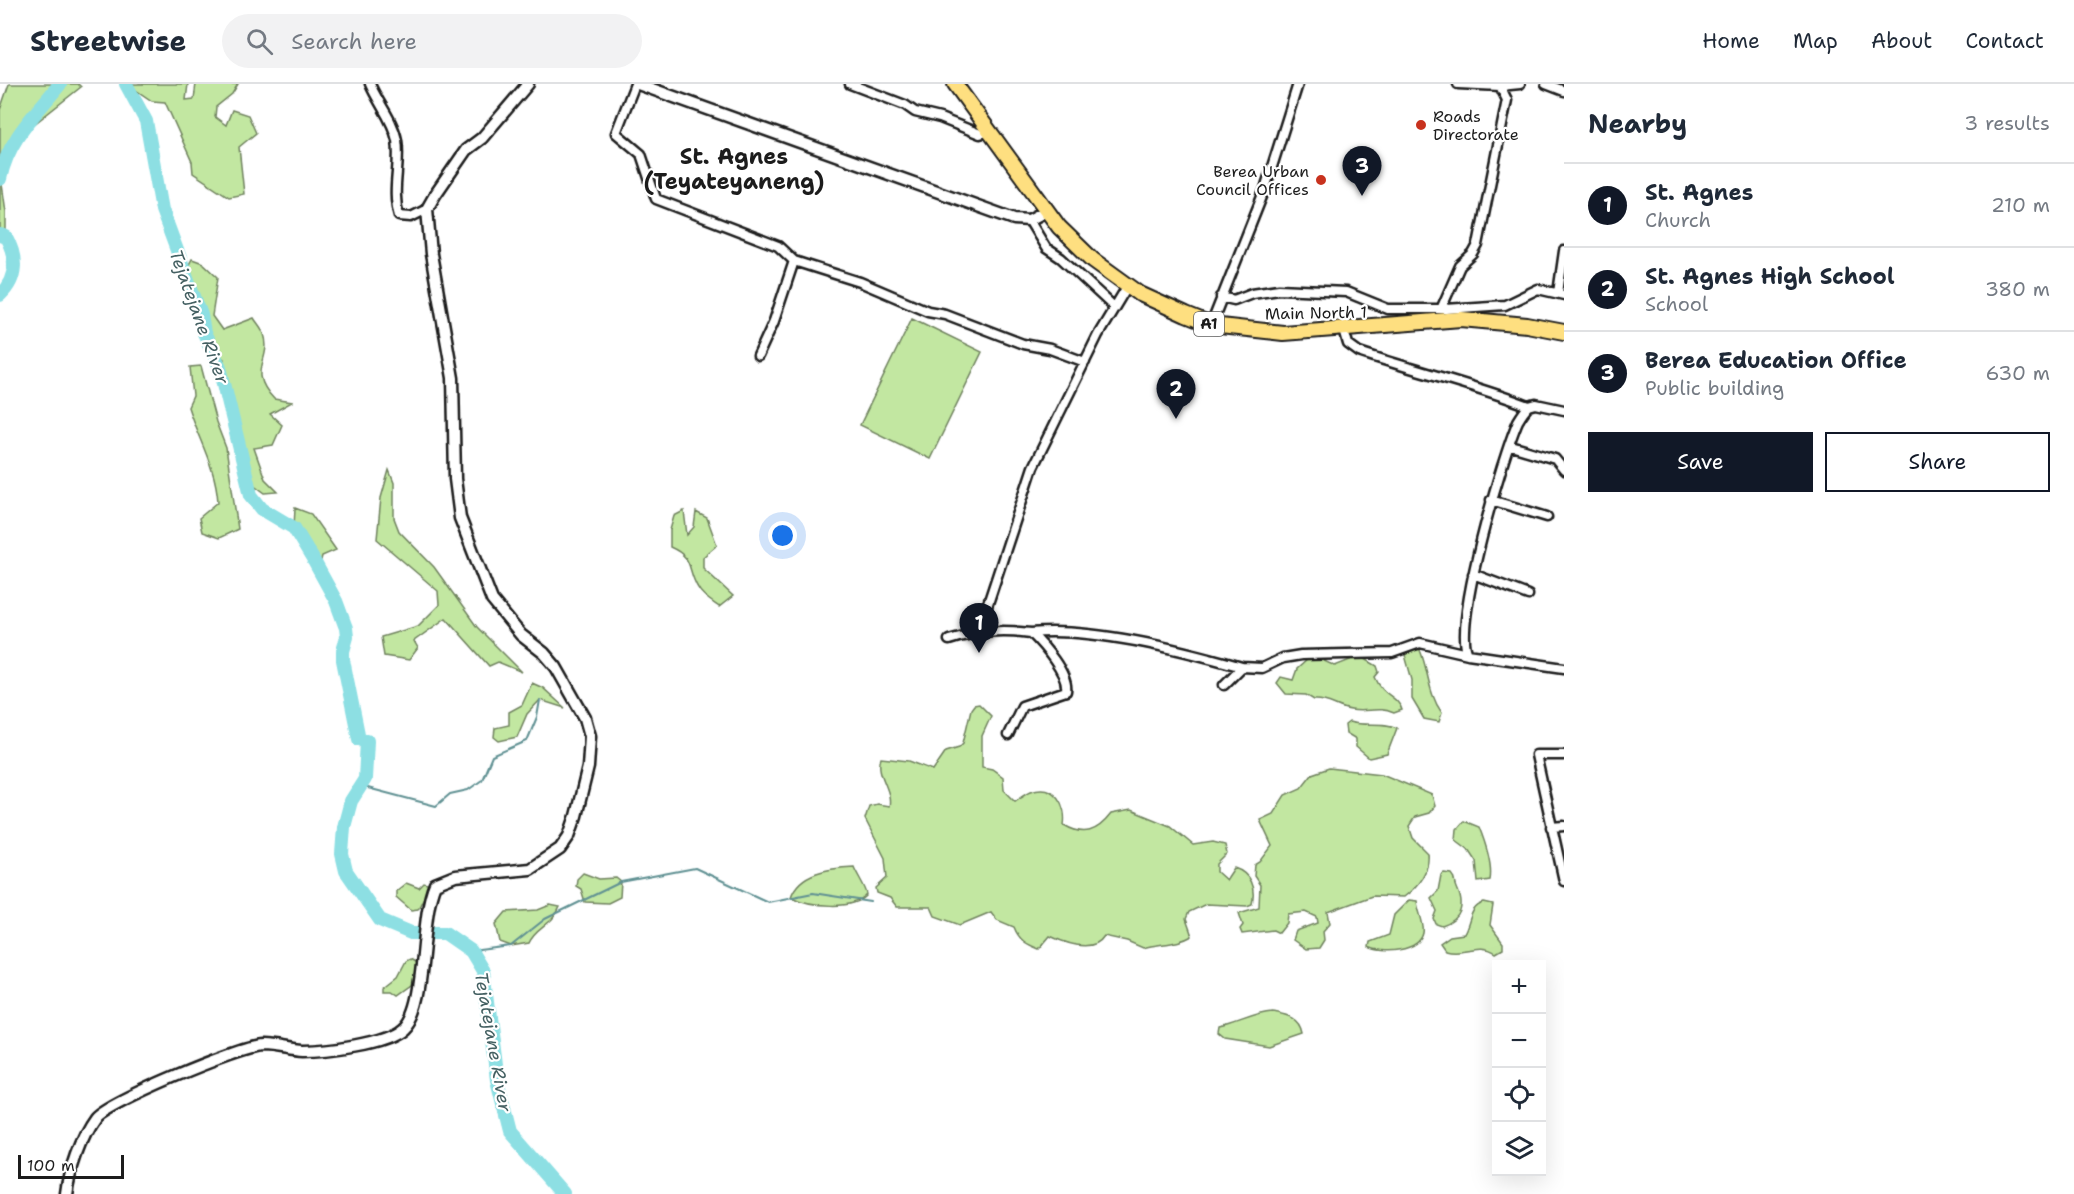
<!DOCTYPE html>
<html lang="en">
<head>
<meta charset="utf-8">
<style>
  body { margin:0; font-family:"Shantell Sans",sans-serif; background:#f2f2f3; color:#1f2937 }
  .controls { position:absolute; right:18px; bottom:18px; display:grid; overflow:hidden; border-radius:0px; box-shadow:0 6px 24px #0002 }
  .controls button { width:54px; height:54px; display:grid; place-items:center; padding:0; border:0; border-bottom:2px solid #e0e1e3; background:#fff; color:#1f2937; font:30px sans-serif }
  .scale { position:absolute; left:18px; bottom:15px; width:106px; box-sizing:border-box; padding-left:6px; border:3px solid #1c1c1c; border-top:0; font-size:16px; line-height:21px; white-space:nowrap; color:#1c1c1c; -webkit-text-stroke:4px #fff; paint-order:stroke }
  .you { position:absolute; left:783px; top:452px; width:21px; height:21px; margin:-15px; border:4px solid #fff; border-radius:50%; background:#1a73e8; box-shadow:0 0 0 9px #1a73e833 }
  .badge { display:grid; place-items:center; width:39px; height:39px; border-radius:50%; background:#111827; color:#fff; font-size:20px; font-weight:700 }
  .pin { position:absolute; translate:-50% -50px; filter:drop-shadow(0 2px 3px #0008) }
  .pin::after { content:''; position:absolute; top:32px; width:21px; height:18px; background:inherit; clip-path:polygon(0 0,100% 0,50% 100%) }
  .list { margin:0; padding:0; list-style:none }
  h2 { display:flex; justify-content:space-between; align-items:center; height:78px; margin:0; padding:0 24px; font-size:26px }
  h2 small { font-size:20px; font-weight:400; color:#747a83 }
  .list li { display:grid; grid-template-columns:39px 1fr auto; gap:18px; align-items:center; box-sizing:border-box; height:84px; padding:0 24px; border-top:2px solid #e0e1e3 }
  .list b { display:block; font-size:22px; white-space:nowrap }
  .list p { margin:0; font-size:20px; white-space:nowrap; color:#747a83 }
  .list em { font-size:20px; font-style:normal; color:#747a83 }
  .actions { display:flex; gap:12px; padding:18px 24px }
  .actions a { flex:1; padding:14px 0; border:2px solid #111827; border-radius:0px; text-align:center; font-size:21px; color:#111827 }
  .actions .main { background:#111827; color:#fff }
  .icon { flex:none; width:33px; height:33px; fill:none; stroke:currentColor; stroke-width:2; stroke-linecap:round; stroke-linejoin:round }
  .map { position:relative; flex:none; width:1564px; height:1110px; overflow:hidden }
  header { display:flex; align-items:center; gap:36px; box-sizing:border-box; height:84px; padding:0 30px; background:#fff; border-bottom:2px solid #e0e1e3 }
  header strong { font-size:28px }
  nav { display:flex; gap:33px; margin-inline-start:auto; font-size:21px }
  .search { width:420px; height:54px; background:#f2f2f3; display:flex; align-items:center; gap:15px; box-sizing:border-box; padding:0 21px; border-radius:33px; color:#747a83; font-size:22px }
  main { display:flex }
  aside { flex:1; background:#fff }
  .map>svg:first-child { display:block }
  .green { fill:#c2e7a1; stroke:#6f825e; stroke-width:1.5 }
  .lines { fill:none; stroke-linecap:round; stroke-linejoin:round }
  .stream { stroke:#609193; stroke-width:2 }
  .river { stroke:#8ddfe3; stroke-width:14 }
  .minor-casing { stroke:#1c1c1c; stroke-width:13 }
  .tertiary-casing { stroke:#1c1c1c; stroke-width:15 }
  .primary-casing { stroke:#1c1c1c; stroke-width:18 }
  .minor { stroke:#fff; stroke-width:8 }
  .tertiary { stroke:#fff; stroke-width:10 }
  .primary { stroke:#fedf80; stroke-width:14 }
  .poi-dot { fill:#c8321e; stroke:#fff; stroke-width:2 }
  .labels { text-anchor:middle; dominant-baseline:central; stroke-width:4.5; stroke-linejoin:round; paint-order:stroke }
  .shield { fill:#fff; stroke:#606060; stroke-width:1.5 }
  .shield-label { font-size:15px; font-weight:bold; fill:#1c1c1c }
  .poi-label { font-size:16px; fill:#1c1c1c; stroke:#fff; text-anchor:start }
  .street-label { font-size:16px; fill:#1c1c1c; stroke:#fff }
  .water-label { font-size:18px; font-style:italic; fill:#446062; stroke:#fff }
  .district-label { font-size:22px; font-weight:bold; fill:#1c1c1c; stroke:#fff }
</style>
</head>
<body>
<header>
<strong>Streetwise</strong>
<div class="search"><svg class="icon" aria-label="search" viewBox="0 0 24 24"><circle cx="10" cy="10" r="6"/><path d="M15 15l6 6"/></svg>Search here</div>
<nav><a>Home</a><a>Map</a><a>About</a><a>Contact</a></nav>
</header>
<main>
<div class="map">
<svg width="1564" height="1110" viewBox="0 0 1564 1110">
  <rect width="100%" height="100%" fill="#fff"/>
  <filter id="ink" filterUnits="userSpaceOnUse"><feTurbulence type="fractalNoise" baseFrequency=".0167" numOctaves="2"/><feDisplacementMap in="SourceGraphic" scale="12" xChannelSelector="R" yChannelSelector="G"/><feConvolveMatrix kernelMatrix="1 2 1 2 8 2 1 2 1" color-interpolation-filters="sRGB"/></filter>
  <g filter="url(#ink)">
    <path class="green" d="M9,0H78L81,3L18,53L1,93L6,128V153L0,150V26Z
      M127,0H188L186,16L194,15L196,0H238L232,10L216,23L215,33L226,41L232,26L248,31L256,49L239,63L244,110L229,113L193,89L192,78L165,18L152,17Z
      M192,175L203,179L218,193L212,232L222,246L254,234C257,239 262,244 264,250C273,276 246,286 274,315L292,318L270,330L282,341L273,361L254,364L265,395L278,408L265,409L253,400L221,288L224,275L211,264L184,190Z
      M912,234L982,268L930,375L860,341Z
      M201,282L216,338L226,364L238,445L219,454L202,448L199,434L218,418C216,383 198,355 188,323L193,312L190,283Z
      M389,386L394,399V434L399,447L434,483L477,543L522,588L498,578L489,582L446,534L414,557L418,564L409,576L384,572L381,553L418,542L439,521L438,507L377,455L381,414Z
      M295,424L311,430L336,466L322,472L319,485L294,444Z
      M684,427L687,451L694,443L696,428L707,434L717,461L703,473V484L733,512L719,523C712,518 702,512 698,504C686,484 695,474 670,463V446L674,432Z
      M1415,564L1420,566C1429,588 1428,610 1442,629L1439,638L1424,635L1412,615V596L1405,571L1409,565Z
      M1360,572L1377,582L1379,588L1375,593C1383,613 1398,612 1402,626L1394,629C1378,622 1367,629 1351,626C1337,624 1329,615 1314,616L1306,611L1286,610L1277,599L1281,593L1293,596L1297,585L1307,576H1322L1335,582Z
      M532,599L543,604L565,624L540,616L527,630L517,653L499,657L494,653L495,644L509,641V628L522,621Z
      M979,620L991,632L982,652V683L992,685L1003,693L1004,706L1015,717C1020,714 1026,709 1031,707C1055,698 1067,722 1064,741C1084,753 1097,748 1111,730L1131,726L1170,742L1193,761L1213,758L1225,761L1227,770L1217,780V788L1226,796L1234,784C1250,789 1256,804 1252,820L1247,822L1206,820L1189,828L1186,835L1192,852C1177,861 1159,859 1143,864L1127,857L1104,852C1093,870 1065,859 1050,852L1039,865C1026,860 1019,856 1014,843L997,836L991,828L960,841L935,832L931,823H897L890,814L877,809L876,804L887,794L885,774L865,735L869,722L877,720L889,722C893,706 875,690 881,674L909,677L933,686L946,667L959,663L963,659L971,625L974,621Z
      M1349,638C1365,643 1384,637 1397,644L1387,670L1369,674L1356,663V655L1346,649L1345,641Z
      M1329,684L1382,690L1432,711L1435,722L1429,729L1415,733L1409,742L1413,754L1428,769C1430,788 1418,802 1404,813L1372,812L1328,828L1330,839L1323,847L1324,856L1319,864L1306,865L1293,856L1296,847L1318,839L1317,833L1306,828L1288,830L1287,839L1279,849L1273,846L1242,850L1240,845L1243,841L1239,829L1259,823L1260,801L1254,792L1255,781L1260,778L1272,762L1260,736L1273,730L1285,711L1301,704L1312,690Z
      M1464,737L1479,743C1485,758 1493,780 1490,796L1478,798L1476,777L1468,765L1456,756L1457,745Z
      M854,783C857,791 867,805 867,811C853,827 809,822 791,813C799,788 830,784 854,783Z
      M583,789L599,795L616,794L621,798L620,813L608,819L585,818L581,805L576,802L577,795Z
      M1444,789L1452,790C1457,795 1454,798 1457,804C1465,822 1462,835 1442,842L1436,840L1434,835L1437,827L1431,814L1438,807L1441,791Z
      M406,799L419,804L424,799L430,801L418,825L411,826L396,813V807Z
      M1409,816L1417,817C1418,828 1425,841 1423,849C1419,868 1382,870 1369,863L1370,858L1389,851L1394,831Z
      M1484,819L1493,821L1490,841L1503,859V865L1496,869C1479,857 1463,872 1445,866L1440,859L1450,852L1464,850C1471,838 1469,823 1484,819Z
      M550,821L560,823C552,842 536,843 529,859L511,862L500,858L496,840L506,828L538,826Z
      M410,875L417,879L412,901L398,911L392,907H384V903L398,892L406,877Z
      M1273,929C1288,932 1301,934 1304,950L1269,962L1225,955L1219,950L1220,944C1238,940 1256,930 1273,929Z"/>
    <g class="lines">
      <path class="stream" d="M360,702L436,722L450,710L468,706L482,696L492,672L527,657L537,633L540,616
        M471,867L511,862L545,835L621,798L695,784L768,818L813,809L871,818"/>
      <path class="river" d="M126,0L146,37L162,126L201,231L204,249L220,283L251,411L262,425L294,444L314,477L336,517L346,544L347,553L343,567V576L359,655L367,657L365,695L351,717L344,743L342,770L346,787L380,836L411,849H445L471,867L483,887L497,996L510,1047L565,1110
        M0,95C8,55 35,31 60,0
        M0,151L6,153C17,173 18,194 0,211"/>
      <defs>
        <path id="minor" d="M370,0C378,19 393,36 397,56C401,82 391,105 399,132L411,133L427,125
          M635,0L616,49L641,70L656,115L778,162L794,177
          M850,0L905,21L915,28L940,34L980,50L991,47
          M1546,0L1564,7
          M1500,2L1520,0
          M1029,136L1046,164L1061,174L1114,223
          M1558,209L1564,167
          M1221,213L1234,216L1252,209L1279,205L1346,208L1388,225H1446L1505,221L1538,205L1564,211
          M1442,223L1460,182L1473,170L1478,161L1507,16L1500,2L1458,0
          M1211,241L1265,105L1298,0
          M1344,246L1348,260L1359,268C1415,287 1473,300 1529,322L1536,320L1564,326
          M758,272L774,237L794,177L860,198L928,227L945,230L1023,260L1050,265L1085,278
          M1511,362L1555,375L1564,386
          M1491,416L1547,433
          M1473,490L1528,511
          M979,547L1033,383L1098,251L1128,201
          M1031,549C1091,543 1183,566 1242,583
          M949,556C978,547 1001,545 1031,549C1043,561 1069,590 1066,607L1022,622L1008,651
          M1468,570C1452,542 1503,371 1518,337C1521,332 1525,326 1529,322
          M1224,601L1242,583L1262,584L1283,574L1301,571L1392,569L1420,559L1468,570L1564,584
          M1564,671H1536L1564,797
          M1551,743L1564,742"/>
        <path id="tertiary" d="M638,0L1014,135L1029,136L1046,127
          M67,1110C70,1086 81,1053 95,1034C107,1018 239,963 261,962C275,962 288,966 302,967C325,967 386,960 403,944C428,922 419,836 435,800L455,792L530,785L560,765L569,752L576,732L588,683L590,652L585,634L556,583L544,569L521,551L492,516L460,434L455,395L453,294L431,170L427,125L435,111L466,66L482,54L528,0"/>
        <path id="primary" d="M955,0L1059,143L1093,176L1140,210L1186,231L1211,241L1283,249L1461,235L1527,241L1564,248"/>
      </defs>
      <use href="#minor" class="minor-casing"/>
      <use href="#tertiary" class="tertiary-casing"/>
      <use href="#primary" class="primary-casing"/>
      <use href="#minor" class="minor"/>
      <use href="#tertiary" class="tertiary"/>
      <use href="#primary" class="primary"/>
    </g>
  </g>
  <g class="poi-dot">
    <circle cx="1421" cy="41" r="6"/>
    <circle cx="1321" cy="96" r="6"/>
  </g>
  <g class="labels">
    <rect class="shield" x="1194" y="228" width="30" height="24" rx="4.5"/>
    <g class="shield-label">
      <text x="1209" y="240">A1</text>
    </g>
    <g class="poi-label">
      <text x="1433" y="32">Roads<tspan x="1433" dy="18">Directorate</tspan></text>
      <text x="1309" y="87" text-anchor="end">Berea Urban<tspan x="1309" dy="18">Council Offices</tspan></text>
    </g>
    <g class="street-label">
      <text transform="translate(1316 229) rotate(-1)">Main North 1</text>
    </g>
    <g class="water-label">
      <text transform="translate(199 233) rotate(70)">Tejatejane River</text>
      <text transform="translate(493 958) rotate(80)">Tejatejane River</text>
    </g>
    <g class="district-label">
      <text x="734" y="72">St. Agnes<tspan x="734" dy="25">(Teyateyaneng)</tspan></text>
    </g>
  </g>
</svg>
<div class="controls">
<button>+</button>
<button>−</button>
<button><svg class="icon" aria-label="locate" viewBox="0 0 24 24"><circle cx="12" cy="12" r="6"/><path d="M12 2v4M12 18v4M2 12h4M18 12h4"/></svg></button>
<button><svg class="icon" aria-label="layers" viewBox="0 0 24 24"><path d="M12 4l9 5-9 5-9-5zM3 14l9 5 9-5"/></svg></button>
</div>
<div class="scale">100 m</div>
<div class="you"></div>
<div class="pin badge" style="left:979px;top:569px">1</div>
<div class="pin badge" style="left:1176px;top:335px">2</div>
<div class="pin badge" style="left:1362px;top:112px">3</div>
</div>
<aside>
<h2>Nearby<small>3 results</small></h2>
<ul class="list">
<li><span class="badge">1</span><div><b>St. Agnes</b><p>Church</p></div><em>210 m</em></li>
<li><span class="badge">2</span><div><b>St. Agnes High School</b><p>School</p></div><em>380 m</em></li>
<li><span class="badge">3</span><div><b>Berea Education Office</b><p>Public building</p></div><em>630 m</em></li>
</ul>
<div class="actions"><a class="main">Save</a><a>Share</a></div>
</aside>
</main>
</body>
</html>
